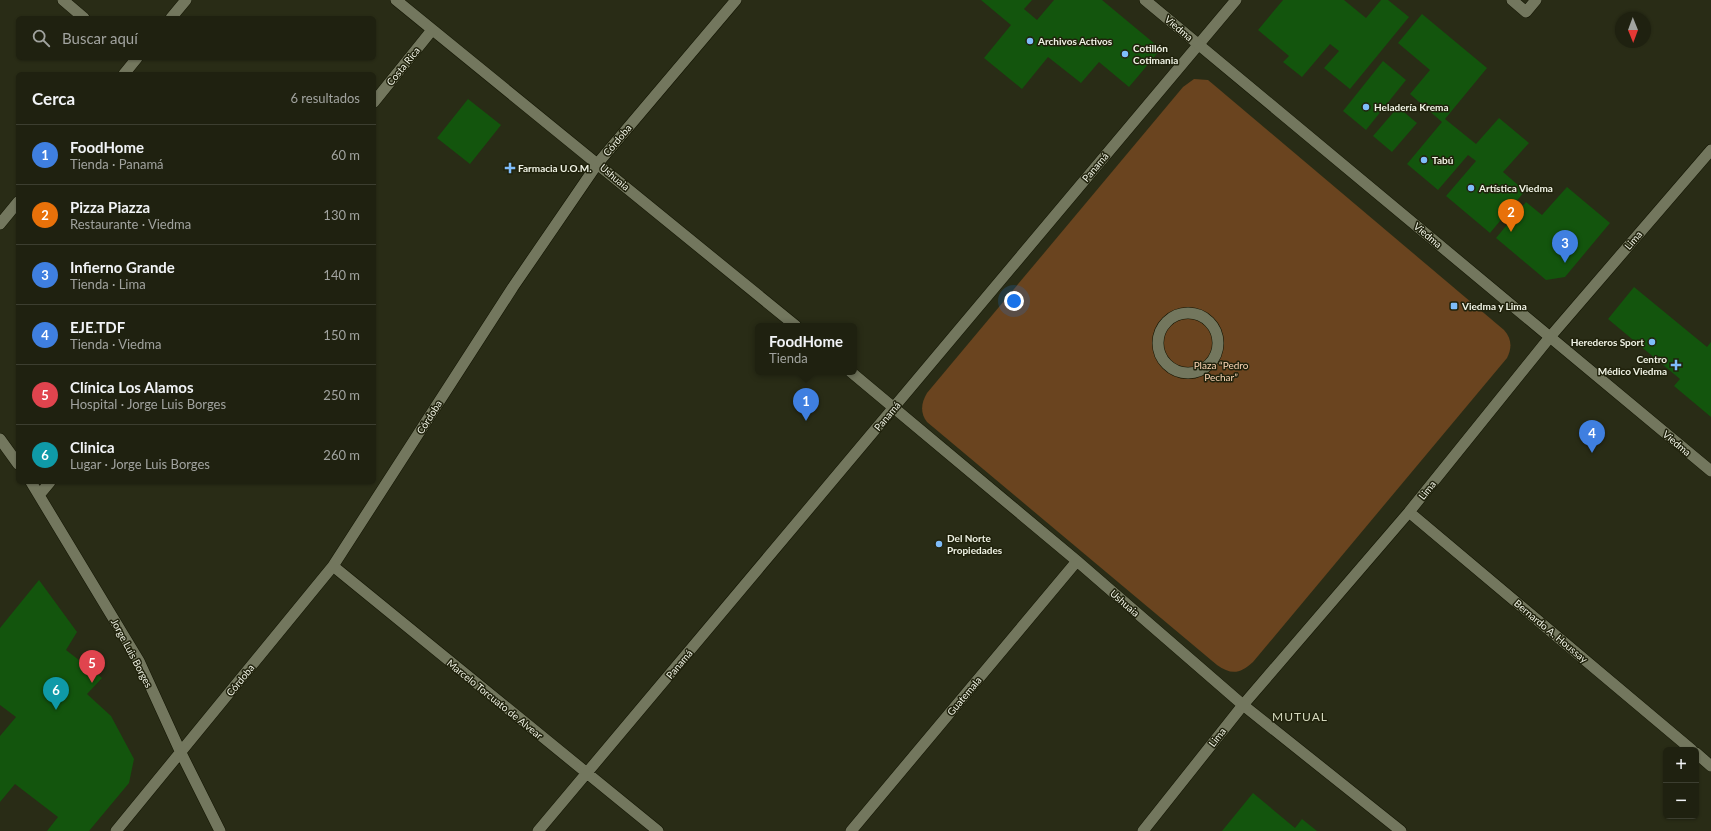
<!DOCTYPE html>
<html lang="es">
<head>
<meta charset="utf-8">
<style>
  body { margin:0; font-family:Lato,sans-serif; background:#2c2e1e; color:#f1f3f6 }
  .controls { position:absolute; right:12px; bottom:12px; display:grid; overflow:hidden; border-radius:6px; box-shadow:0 1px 3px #0004 }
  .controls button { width:36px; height:36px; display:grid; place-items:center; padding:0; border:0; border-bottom:1px solid #3c3e30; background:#1f2110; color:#f1f3f6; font:20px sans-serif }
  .compass { position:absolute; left:1615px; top:12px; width:36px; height:36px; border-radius:50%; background:#1f2110; box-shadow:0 1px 3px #0004; rotate:179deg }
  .you { position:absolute; left:1014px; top:301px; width:14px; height:14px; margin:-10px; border:3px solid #fff; border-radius:50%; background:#1a73e8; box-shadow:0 0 0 6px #1a73e833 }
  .badge { display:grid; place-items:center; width:26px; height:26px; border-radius:50%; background:#b45309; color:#fff; font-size:13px; font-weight:700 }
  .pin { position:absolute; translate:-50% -33px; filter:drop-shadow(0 1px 2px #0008) }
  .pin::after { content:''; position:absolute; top:21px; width:14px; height:12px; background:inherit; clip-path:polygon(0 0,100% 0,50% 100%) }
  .popup { position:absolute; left:755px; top:323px; width:102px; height:52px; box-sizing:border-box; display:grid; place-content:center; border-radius:6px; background:#1f2110; filter:drop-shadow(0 1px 3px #0005); font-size:13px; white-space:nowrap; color:#a1a39f }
  .popup b { font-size:15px; color:#f1f3f6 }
  .popup::after { content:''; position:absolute; left:50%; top:100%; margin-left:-8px; border:8px solid transparent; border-top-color:#1f2110 }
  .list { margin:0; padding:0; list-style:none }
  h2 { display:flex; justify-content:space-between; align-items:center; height:52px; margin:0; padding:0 16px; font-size:17px }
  h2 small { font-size:13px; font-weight:400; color:#a1a39f }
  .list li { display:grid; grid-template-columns:26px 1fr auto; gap:12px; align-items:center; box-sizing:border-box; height:60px; padding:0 16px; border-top:1px solid #3c3e30 }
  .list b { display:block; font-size:15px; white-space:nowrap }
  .list p { margin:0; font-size:13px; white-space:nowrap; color:#a1a39f }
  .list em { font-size:13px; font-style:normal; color:#a1a39f }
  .icon { flex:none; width:22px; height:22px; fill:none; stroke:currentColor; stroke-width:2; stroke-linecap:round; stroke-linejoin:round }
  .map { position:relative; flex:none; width:1711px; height:831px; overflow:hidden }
  .search { position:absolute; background:#1f2110; box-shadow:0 1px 3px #0004; left:16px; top:16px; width:360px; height:44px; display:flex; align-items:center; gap:10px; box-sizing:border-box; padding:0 14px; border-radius:6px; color:#a1a39f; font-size:15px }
  .panel { position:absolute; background:#1f2110; box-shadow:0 1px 3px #0004; left:16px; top:72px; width:360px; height:412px; border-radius:6px }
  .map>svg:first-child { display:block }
  .green { fill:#6a441f }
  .building { fill:#13550d }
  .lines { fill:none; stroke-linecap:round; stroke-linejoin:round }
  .pedestrian-casing { stroke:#121402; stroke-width:12 }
  .minor-casing { stroke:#121402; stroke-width:12 }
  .tertiary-casing { stroke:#121402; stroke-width:12 }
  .pedestrian { stroke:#73775e; stroke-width:11 }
  .minor { stroke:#73775e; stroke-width:11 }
  .tertiary { stroke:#73775e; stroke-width:11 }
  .poi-dot { fill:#7fbdfa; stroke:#20220c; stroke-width:1.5 }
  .labels { text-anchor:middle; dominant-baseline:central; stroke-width:3; stroke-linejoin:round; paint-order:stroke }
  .street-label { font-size:10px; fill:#f0f3e5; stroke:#20220c }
  .poi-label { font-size:10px; font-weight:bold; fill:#f0f3e5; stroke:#20220c; text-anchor:start }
  .park-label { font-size:10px; fill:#fbd5b5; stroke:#20220c }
  .quarter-label { font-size:12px; letter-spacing:1px; fill:#d4d8bd; stroke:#20220c }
</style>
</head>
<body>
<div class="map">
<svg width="1711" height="831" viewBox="0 0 1711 831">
  <rect width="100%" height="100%" fill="#292c16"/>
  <path class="green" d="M1194,79L1208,80L1214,85L1504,330C1512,339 1512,348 1507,358L1253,662C1240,674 1231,675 1217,665L927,422C920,413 921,403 927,393L1183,87Z"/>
  <path class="building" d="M981,0H1032L1024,9L1037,20L1054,0H1102L1161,49L1129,87L1099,62L1081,83L1048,57L1022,89L984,58L1011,25Z
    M1283,0H1344L1366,18L1381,0H1388L1409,17L1350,89L1324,68L1339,51L1330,44L1302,77L1283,62L1289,56L1258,30Z
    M1422,14L1487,68L1445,119L1476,144L1499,118L1529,143L1503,172L1525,191L1490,233L1446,196L1476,161L1468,155L1438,190L1407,164L1442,122L1410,94L1430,70L1398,43Z
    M1383,61L1406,80L1366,130L1343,111Z
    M468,99L501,125L470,164L437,138Z
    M1398,107L1417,123L1392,152L1373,136Z
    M1567,187L1610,223L1565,277L1546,280L1496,238L1526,202L1542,215Z
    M1634,287L1707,347L1711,342V417L1674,386L1680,379L1608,319Z
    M39,580L77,632L66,650L102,678L87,694L111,716L134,759L129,783L89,831H47L58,817L15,784L0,802V736L16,717L0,705V628Z
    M1253,793L1295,828L1302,819L1317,831H1222Z"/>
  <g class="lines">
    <defs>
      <path id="pedestrian" d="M1158 343a30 30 0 1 1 60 0a30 30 0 1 1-60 0Z"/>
      <path id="minor" d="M63,0L84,18
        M396,0L796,326
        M1512,0L1526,12L1536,0
        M171,18L186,0
        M124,74L137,58
        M374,102L432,30
        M0,224L18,202
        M851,372L1077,561L1243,705L1401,831
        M0,439L18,464
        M31,482L139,661L181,753L220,831
        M40,494L50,482
        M1409,512L1692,750
        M333,566L658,831
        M1696,753L1711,766
        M116,831L333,566L513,287L598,163L736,0
        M538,831L1236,0
        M851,831L1077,561
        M1143,831L1243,705L1409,512L1550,337L1711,150"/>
      <path id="tertiary" d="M1145,0L1711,471"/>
    </defs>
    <use href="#pedestrian" class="pedestrian-casing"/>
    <use href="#minor" class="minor-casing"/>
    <use href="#tertiary" class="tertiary-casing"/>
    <use href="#pedestrian" class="pedestrian"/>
    <use href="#minor" class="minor"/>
    <use href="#tertiary" class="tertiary"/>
  </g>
  <g class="poi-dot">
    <circle cx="1030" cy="41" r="4"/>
    <circle cx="1125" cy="54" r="4"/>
    <circle cx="1366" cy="107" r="4"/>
    <circle cx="1424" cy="160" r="4"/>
    <path d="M508 162h4v4h4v4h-4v4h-4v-4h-4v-4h4z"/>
    <circle cx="1471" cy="188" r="4"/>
    <rect x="1450" y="302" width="8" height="8" rx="2"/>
    <circle cx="1652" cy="342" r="4"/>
    <path d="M1674 359h4v4h4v4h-4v4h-4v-4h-4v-4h4z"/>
    <circle cx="939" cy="544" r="4"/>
  </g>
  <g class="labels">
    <g class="street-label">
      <text transform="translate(1179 28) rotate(40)">Viedma</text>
      <text transform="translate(403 66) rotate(-51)">Costa Rica</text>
      <text transform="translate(617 140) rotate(-50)">Córdoba</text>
      <text transform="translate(1095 167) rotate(-50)">Panamá</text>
      <text transform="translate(615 177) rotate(40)">Ushuaia</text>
      <text transform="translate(1428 235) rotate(40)">Viedma</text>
      <text transform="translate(1633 240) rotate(-49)">Lima</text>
      <text transform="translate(887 416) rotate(-50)">Panamá</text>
      <text transform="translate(429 417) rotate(-57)">Córdoba</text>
      <text transform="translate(1677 443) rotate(40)">Viedma</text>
      <text transform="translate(1427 490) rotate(-51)">Lima</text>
      <text transform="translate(1125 603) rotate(41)">Ushuaia</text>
      <text transform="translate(1551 631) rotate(40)">Bernardo A. Houssay</text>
      <text transform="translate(132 653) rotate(62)">Jorge Luis Borges</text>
      <text transform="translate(679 664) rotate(-50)">Panamá</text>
      <text transform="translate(240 680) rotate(-51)">Córdoba</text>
      <text transform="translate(964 696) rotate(-50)">Guatemala</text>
      <text transform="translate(495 699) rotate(39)">Marcelo Torcuato de Alvear</text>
      <text transform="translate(1217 737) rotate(-52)">Lima</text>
    </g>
    <g class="poi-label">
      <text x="1038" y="41">Archivos Activos</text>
      <text x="1133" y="48">Cotillón<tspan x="1133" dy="12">Cotimania</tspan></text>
      <text x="1374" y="107">Heladería Krema</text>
      <text x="1432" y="160">Tabú</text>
      <text x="518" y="168">Farmacia U.O.M.</text>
      <text x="1479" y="188">Artística Viedma</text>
      <text x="1462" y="306">Viedma y Lima</text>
      <text x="1644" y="342" text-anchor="end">Herederos Sport</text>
      <text x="1667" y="359" text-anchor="end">Centro<tspan x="1667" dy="12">Médico Viedma</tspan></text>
      <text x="947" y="538">Del Norte<tspan x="947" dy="12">Propiedades</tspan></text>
    </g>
    <g class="park-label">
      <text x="1221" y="365">Plaza “Pedro<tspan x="1221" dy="12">Pechar”</tspan></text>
    </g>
    <g class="quarter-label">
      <text x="1300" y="716">MUTUAL</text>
    </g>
  </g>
</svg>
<div class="controls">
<button>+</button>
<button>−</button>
</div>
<svg class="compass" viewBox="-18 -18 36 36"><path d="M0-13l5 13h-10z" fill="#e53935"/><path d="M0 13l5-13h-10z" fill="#a1a39f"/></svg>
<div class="you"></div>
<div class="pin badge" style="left:806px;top:421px;background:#3f7fe0">1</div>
<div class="popup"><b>FoodHome</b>Tienda</div>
<div class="pin badge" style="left:1511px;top:232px;background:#e8710a">2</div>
<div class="pin badge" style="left:1565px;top:263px;background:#3f7fe0">3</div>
<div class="pin badge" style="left:1592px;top:453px;background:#3f7fe0">4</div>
<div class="pin badge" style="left:92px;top:683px;background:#e0444e">5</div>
<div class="pin badge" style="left:56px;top:710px;background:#0f9aa8">6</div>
<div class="search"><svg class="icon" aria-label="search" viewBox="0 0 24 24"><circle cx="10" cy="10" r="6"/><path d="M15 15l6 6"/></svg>Buscar aquí</div>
<section class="panel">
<h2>Cerca<small>6 resultados</small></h2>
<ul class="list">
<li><span class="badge" style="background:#3f7fe0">1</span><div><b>FoodHome</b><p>Tienda · Panamá</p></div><em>60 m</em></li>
<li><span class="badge" style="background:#e8710a">2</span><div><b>Pizza Piazza</b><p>Restaurante · Viedma</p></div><em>130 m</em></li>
<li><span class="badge" style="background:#3f7fe0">3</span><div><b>Infierno Grande</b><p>Tienda · Lima</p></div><em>140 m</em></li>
<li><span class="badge" style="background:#3f7fe0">4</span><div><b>EJE.TDF</b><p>Tienda · Viedma</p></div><em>150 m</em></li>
<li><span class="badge" style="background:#e0444e">5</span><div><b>Clínica Los Alamos</b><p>Hospital · Jorge Luis Borges</p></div><em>250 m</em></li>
<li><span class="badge" style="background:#0f9aa8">6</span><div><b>Clinica</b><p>Lugar · Jorge Luis Borges</p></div><em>260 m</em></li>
</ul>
</section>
</div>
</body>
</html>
